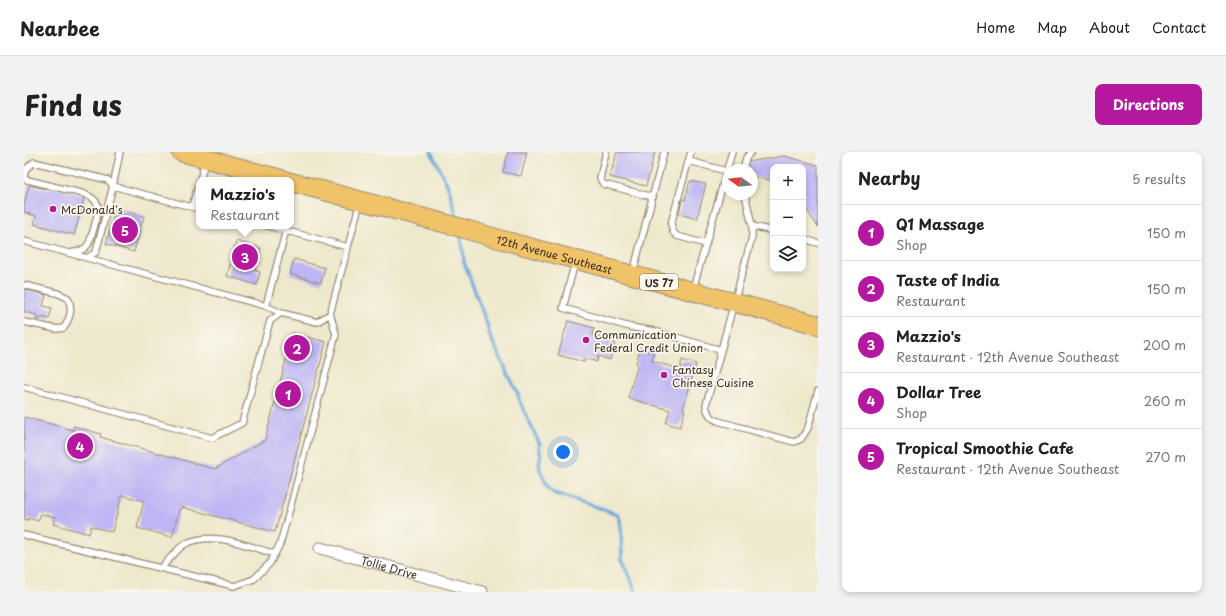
<!DOCTYPE html>
<html lang="en">
<head>
<meta charset="utf-8">
<style>
  body { margin:0; font-family:"Playpen Sans",sans-serif; background:#f2f2f2; color:#222 }
  .controls { position:absolute; right:12px; top:12px; display:grid; overflow:hidden; border-radius:8px; box-shadow:0 2px 6px #0003 }
  .controls button { width:36px; height:36px; display:grid; place-items:center; padding:0; border:0; border-bottom:1px solid #e0e0e0; background:#fff; color:#222; font:20px sans-serif }
  .compass { position:absolute; left:698px; top:12px; width:36px; height:36px; border-radius:50%; background:#fff; box-shadow:0 2px 6px #0003; rotate:285deg }
  .you { position:absolute; left:539px; top:300px; width:14px; height:14px; margin:-10px; border:3px solid #fff; border-radius:50%; background:#1a73e8; box-shadow:0 0 0 6px #1a73e833 }
  .badge { display:grid; place-items:center; width:26px; height:26px; border-radius:50%; background:#b5179e; color:#fff; font-size:13px; font-weight:700 }
  .pin { position:absolute; translate:-50% -50%; border:2px solid #fff; box-shadow:0 1px 4px #0006 }
  .popup { position:absolute; left:172px; top:25px; width:98px; height:52px; box-sizing:border-box; display:grid; place-content:center; border-radius:8px; background:#fff; filter:drop-shadow(0 1px 3px #0005); font-size:13px; white-space:nowrap; color:#767676 }
  .popup b { font-size:15px; color:#222 }
  .popup::after { content:''; position:absolute; left:50%; top:100%; margin-left:-8px; border:8px solid transparent; border-top-color:#fff }
  .list { margin:0; padding:0; list-style:none }
  h2 { display:flex; justify-content:space-between; align-items:center; height:52px; margin:0; padding:0 16px; font-size:17px }
  h2 small { font-size:13px; font-weight:400; color:#767676 }
  .list li { display:grid; grid-template-columns:26px 1fr auto; gap:12px; align-items:center; box-sizing:border-box; height:56px; padding:0 16px; border-top:1px solid #e0e0e0 }
  .list b { display:block; font-size:15px; white-space:nowrap }
  .list p { margin:0; font-size:13px; white-space:nowrap; color:#767676 }
  .list em { font-size:13px; font-style:normal; color:#767676 }
  .icon { flex:none; width:22px; height:22px; fill:none; stroke:currentColor; stroke-width:2; stroke-linecap:round; stroke-linejoin:round }
  .map { position:relative; flex:none; width:794px; height:440px; overflow:hidden; border-radius:8px }
  header { display:flex; align-items:center; gap:24px; box-sizing:border-box; height:56px; padding:0 20px; background:#fff; border-bottom:1px solid #e0e0e0 }
  header strong { font-size:19px }
  nav { display:flex; gap:22px; margin-inline-start:auto; font-size:14px }
  .intro { display:flex; align-items:center; justify-content:space-between; box-sizing:border-box; height:96px; padding:0 24px }
  h1 { margin:0; font-size:28px }
  .button { padding:10px 18px; border-radius:8px; background:#b5179e; color:#fff; font-size:14px; font-weight:700 }
  main { display:flex; gap:24px; padding:0 24px }
  aside { flex:1; background:#fff; border-radius:8px; box-shadow:0 2px 6px #0003 }
  .map>svg:first-child { display:block }
  .lines { fill:none; stroke-linecap:round; stroke-linejoin:round }
  .stream { stroke:#66a6d9; stroke-width:3.5 }
  .building { fill:#beb6f4 }
  .lane-casing { stroke:#948975; stroke-width:8 }
  .street-casing { stroke:#948975; stroke-width:13 }
  .primary-casing { stroke:#948975; stroke-width:20 }
  .lane { stroke:#fff; stroke-width:5.5 }
  .street { stroke:#fff; stroke-width:11 }
  .primary { stroke:#f1c369; stroke-width:18 }
  .poi-dot { fill:#b5179e; stroke:#fbf7ec; stroke-width:1.5 }
  .labels { text-anchor:middle; dominant-baseline:central; stroke-width:3.5; stroke-linejoin:round; paint-order:stroke }
  .shield { fill:#fbf7ec; stroke:#75685c; stroke-width:1 }
  .shield-label { font-size:10px; font-weight:bold; fill:#3b2a1e }
  .poi-label { font-size:11px; fill:#3b2a1e; stroke:#fbf7ec; text-anchor:start }
  .street-label { font-size:11px; fill:#3b2a1e; stroke:#fbf7ec }
</style>
</head>
<body>
<header>
<strong>Nearbee</strong>
<nav><a>Home</a><a>Map</a><a>About</a><a>Contact</a></nav>
</header>
<div class="intro"><h1>Find us</h1><a class="button">Directions</a></div>
<main>
<div class="map">
<svg width="794" height="440" viewBox="0 0 794 440">
  <rect width="100%" height="100%" fill="#fbf7ec"/>
  <filter id="ink" filterUnits="userSpaceOnUse"><feTurbulence type="fractalNoise" baseFrequency=".025" numOctaves="2"/><feDisplacementMap in="SourceGraphic" scale="8" xChannelSelector="R" yChannelSelector="G"/><feConvolveMatrix kernelMatrix="1 2 1 2 8 2 1 2 1" color-interpolation-filters="sRGB"/></filter>
  <filter id="wash" filterUnits="userSpaceOnUse"><feTurbulence type="fractalNoise" baseFrequency=".012" numOctaves="4" result="noise"/><feDisplacementMap in="SourceGraphic" scale="16" xChannelSelector="R" yChannelSelector="G"/><feGaussianBlur stdDeviation="0.9" result="paint"/><feColorMatrix in="noise" values="0 0 0 0 0 0 0 0 0 0 0 0 0 0 0 0 0 1.4 0 .05"/><feComposite in="paint" operator="in"/></filter>
  <g filter="url(#wash)">
    <rect width="100%" height="100%" fill="#eee8cc"/>
    <g class="lines">
      <path class="stream" d="M407,0L424,34L434,69
        M436,81L439,98L440,110L464,175L465,182L494,242L495,248L516,293L515,296L517,303L515,311L516,318L524,335L530,341L576,356L594,363L596,368L597,374L598,407L612,440"/>
    </g>
    <g id="blocks">
      <path class="building" d="M484,0H503L497,24L479,20Z
        M593,0H631L622,34L586,25Z
        M760,4L794,13V75L779,52V15H749V29L728,24V18H721L723,10Z
        M666,29L682,32L673,67L655,62L658,47L661,48Z
        M5,33L26,38L27,35L61,44L50,83L10,72L12,64L0,60V53Z
        M92,56L120,64L110,100L82,92Z
        M212,89L237,96L231,118L236,120L233,133L203,124Z
        M270,107L301,116L297,131L266,122Z
        M0,137L22,143L19,154L28,156L25,167L17,165L16,168L12,167L13,163L0,160Z
        M544,169L570,176L568,183L591,190L586,208L574,204L573,210L561,206L560,210L534,203Z
        M269,181L302,190L251,380L157,355L156,358H155L148,385L113,376L120,349L98,343L88,380L67,374L65,382L29,372L31,365L17,362L14,369L4,366V368L0,367V265L49,278L50,274L77,282L76,285L191,317L241,288Z
        M616,197L630,201L628,209L656,217L658,208L672,212L659,258L661,259L656,275L642,271L646,258L604,246L614,212L612,211Z"/>
    </g>
  </g>
  <g filter="url(#ink)">
    <use href="#blocks" fill-opacity="0" stroke="#948975" stroke-width="1"/>
    <g class="lines">
      <defs>
        <path id="lane" d="M96,0L89,34L175,57
          M582,0L576,26L579,32L629,45
          M667,0L647,72L649,80L653,84L682,92
          M665,9L702,19
          M719,18L722,6L727,0
          M0,24L2,17L10,10L84,28L89,34L72,100L63,106L0,89
          M0,27L60,42C80,49 74,59 70,76C68,81 67,89 63,94C59,99 53,100 46,101
          M176,28L181,9
          M721,42L728,74V85L682,253C683,261 686,266 694,269L770,290L777,287L784,276L794,239
          M168,55L175,30
          M244,74L324,95
          M728,74L749,79
          M779,87L794,91
          M63,106L242,154L257,161
          M551,110L539,156L606,175L630,179L697,198
          M609,121L640,0
          M0,133L33,141L44,146C49,157 46,166 40,176L32,177L0,170
          M669,137L708,0
          M242,154L262,78
          M0,235L188,286L218,271L246,169L257,161L293,170L306,162L336,50
          M0,383L210,434L230,427L246,411L256,392L265,360L312,182L306,162
          M137,416C143,410 154,396 161,392C189,378 223,394 251,402"/>
        <g id="street">
          <path id="s1" d="M296,396L458,440"/>
        </g>
        <g id="primary">
          <path d="M157,0L261,28"/>
          <path id="s2" d="M267,30L427,73L475,87L794,173"/>
        </g>
      </defs>
      <use href="#lane" class="lane-casing"/>
      <use href="#street" class="street-casing"/>
      <use href="#primary" class="primary-casing"/>
      <use href="#lane" class="lane"/>
      <use href="#street" class="street"/>
      <use href="#primary" class="primary"/>
    </g>
  </g>
  <g class="poi-dot">
    <circle cx="29" cy="57" r="4"/>
    <circle cx="562" cy="188" r="4"/>
    <circle cx="640" cy="223" r="4"/>
  </g>
  <g class="labels">
    <rect class="shield" x="616" y="122" width="38" height="16" rx="3"/>
    <g class="shield-label">
      <text x="635" y="130">US 77</text>
    </g>
    <g class="poi-label">
      <text x="37" y="57">McDonald's</text>
      <text x="570" y="182">Communication<tspan x="570" dy="13">Federal Credit Union</tspan></text>
      <text x="648" y="217">Fantasy<tspan x="648" dy="13">Chinese Cuisine</tspan></text>
    </g>
    <g class="street-label">
      <text stroke="none"><textPath href="#s2" startOffset="273">12th Avenue Southeast</textPath></text>
      <text stroke="none"><textPath href="#s1" startOffset="72">Tollie Drive</textPath></text>
    </g>
  </g>
</svg>
<div class="controls">
<button>+</button>
<button>−</button>
<button><svg class="icon" aria-label="layers" viewBox="0 0 24 24"><path d="M12 4l9 5-9 5-9-5zM3 14l9 5 9-5"/></svg></button>
</div>
<svg class="compass" viewBox="-18 -18 36 36"><path d="M0-13l5 13h-10z" fill="#e53935"/><path d="M0 13l5-13h-10z" fill="#767676"/></svg>
<div class="you"></div>
<div class="pin badge" style="left:264px;top:242px">1</div>
<div class="pin badge" style="left:273px;top:196px">2</div>
<div class="pin badge" style="left:221px;top:105px">3</div>
<div class="popup"><b>Mazzio's</b>Restaurant</div>
<div class="pin badge" style="left:56px;top:294px">4</div>
<div class="pin badge" style="left:101px;top:78px">5</div>
</div>
<aside>
<h2>Nearby<small>5 results</small></h2>
<ul class="list">
<li><span class="badge">1</span><div><b>Q1 Massage</b><p>Shop</p></div><em>150 m</em></li>
<li><span class="badge">2</span><div><b>Taste of India</b><p>Restaurant</p></div><em>150 m</em></li>
<li><span class="badge">3</span><div><b>Mazzio's</b><p>Restaurant · 12th Avenue Southeast</p></div><em>200 m</em></li>
<li><span class="badge">4</span><div><b>Dollar Tree</b><p>Shop</p></div><em>260 m</em></li>
<li><span class="badge">5</span><div><b>Tropical Smoothie Cafe</b><p>Restaurant · 12th Avenue Southeast</p></div><em>270 m</em></li>
</ul>
</aside>
</main>
</body>
</html>
